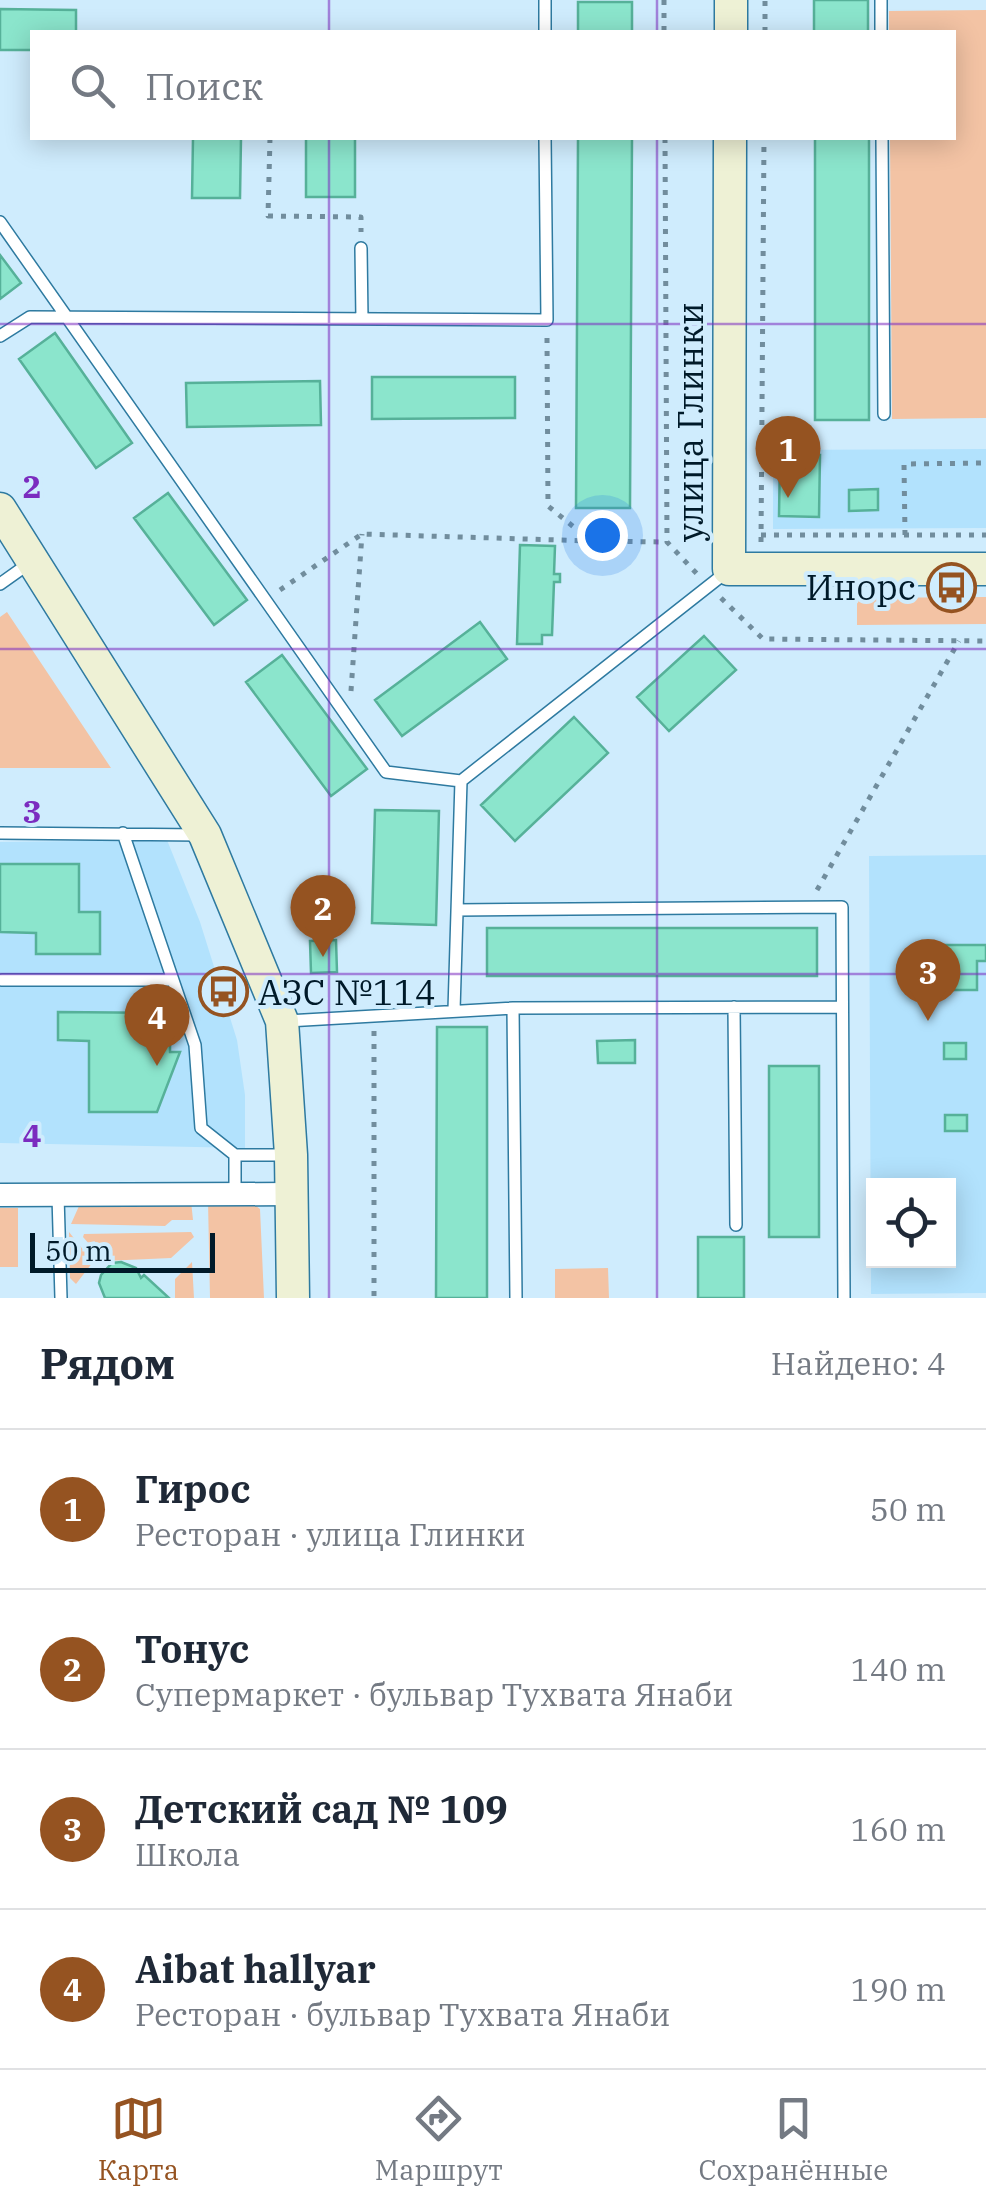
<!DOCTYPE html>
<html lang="ru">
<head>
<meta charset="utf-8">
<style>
  body { margin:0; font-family:"IBM Plex Serif",serif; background:#f6f6f7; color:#1f2937 }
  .controls { position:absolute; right:30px; bottom:30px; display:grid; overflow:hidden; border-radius:0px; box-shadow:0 5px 25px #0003 }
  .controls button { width:90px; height:90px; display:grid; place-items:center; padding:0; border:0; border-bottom:2px solid #e0e1e3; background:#fff; color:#1f2937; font:50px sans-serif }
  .scale { position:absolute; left:30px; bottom:25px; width:185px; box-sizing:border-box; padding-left:10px; border:5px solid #001a29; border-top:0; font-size:28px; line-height:35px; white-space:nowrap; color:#001a29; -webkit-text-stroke:8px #cfecfd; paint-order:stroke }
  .you { position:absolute; left:602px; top:535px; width:35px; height:35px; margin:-25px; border:8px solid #fff; border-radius:50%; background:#1a73e8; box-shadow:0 0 0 15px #1a73e833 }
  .badge { display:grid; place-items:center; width:65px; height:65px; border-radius:50%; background:#955321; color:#fff; font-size:32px; font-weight:700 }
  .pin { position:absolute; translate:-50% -82px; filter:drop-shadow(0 2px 5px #0008) }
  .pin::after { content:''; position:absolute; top:52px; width:35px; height:30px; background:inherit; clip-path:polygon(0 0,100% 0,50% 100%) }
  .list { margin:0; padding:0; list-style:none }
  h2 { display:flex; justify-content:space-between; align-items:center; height:130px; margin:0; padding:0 40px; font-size:42px }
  h2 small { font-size:32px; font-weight:400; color:#747a83 }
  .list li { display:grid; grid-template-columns:65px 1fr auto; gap:30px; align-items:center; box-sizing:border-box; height:160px; padding:0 40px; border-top:2px solid #e0e1e3 }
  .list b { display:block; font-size:38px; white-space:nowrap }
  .list p { margin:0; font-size:32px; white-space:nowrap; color:#747a83 }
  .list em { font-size:32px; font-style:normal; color:#747a83 }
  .icon { flex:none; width:55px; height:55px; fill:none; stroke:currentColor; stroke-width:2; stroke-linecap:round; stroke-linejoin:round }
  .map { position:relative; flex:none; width:986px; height:1298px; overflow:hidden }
  .search { position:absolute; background:#fff; box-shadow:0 5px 25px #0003; left:30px; right:30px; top:30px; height:110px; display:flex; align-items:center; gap:25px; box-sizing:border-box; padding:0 35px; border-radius:0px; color:#747a83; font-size:38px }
  .sheet { height:770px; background:#fff }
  nav { display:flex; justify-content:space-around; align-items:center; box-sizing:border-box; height:140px; border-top:2px solid #e0e1e3; background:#fff; font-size:28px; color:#747a83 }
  nav a { display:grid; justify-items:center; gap:5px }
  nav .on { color:#955321 }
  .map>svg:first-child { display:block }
  .built { fill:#b2e2fd; fill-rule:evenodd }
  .green { fill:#f3c3a4 }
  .building { fill:#8be5cc; stroke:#56b199; stroke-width:2.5 }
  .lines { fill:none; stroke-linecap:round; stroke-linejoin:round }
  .lane-casing { stroke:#2e7aa0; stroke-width:14 }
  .street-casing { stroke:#2e7aa0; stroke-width:25 }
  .secondary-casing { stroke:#2e7aa0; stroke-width:35 }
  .path { stroke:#718d9d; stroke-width:5; stroke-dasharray:5 8; stroke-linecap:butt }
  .lane { stroke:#fff; stroke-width:11 }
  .street { stroke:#fff; stroke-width:22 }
  .secondary { stroke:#eef1d5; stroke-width:32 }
  .grid { fill:none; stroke:#7b2cbf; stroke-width:2.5; stroke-opacity:0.55 }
  .labels { text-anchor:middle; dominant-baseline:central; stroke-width:8; stroke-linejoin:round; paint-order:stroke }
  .street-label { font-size:35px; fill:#001a29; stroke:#cfecfd }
  .poi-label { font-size:35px; fill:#001a29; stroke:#cfecfd; text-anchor:end }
  .grid-label { font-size:32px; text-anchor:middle; font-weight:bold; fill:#7b2cbf; stroke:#cfecfd; stroke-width:8; stroke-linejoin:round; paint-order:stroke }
</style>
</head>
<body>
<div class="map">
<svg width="986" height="1298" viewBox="0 0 986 1298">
  <rect width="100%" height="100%" fill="#cfecfd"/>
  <path class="built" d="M986,449V528L773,529V450Z
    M167,840L200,922L237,1040L245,1095V1148L0,1143V842Z
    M986,855V1293L871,1294L869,856ZM874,1186H948V1260H874Z"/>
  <path class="green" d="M986,10V418L892,419L890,138H954V32H889V11Z
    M986,597V624L857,625V598Z
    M7,612L111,768H0V617Z
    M191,1201L193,1220H172L165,1226L71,1224L79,1206Z
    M208,1201L252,1203L260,1209L264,1298H210Z
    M0,1208H18V1267H0Z
    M69,1232L93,1262L76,1284L70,1278Z
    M191,1232L194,1237L171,1258L104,1261L83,1237L84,1234Z
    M192,1262L194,1298H175V1279Z
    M608,1268L609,1298H555V1269Z"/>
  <path class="building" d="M814,0H868V32H814Z
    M578,2H632V32H578Z
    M0,9L76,10V32H32V50H0Z
    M193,138H241L240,198H192Z
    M306,138H355V197H306Z
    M578,138H632L630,508H576Z
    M815,138H869V420H815Z
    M0,255L21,283L0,299Z
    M55,333L132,443L96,468L19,359Z
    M372,377H515V418L372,419Z
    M320,381L321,425L187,427L186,383Z
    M780,454L820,455L819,517L779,516Z
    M878,489V510L849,511V490Z
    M168,493L247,600L214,625L134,518Z
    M520,545L555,546L554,574H560V582H554L552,635H542V644H517Z
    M480,622L507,659L402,736L375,700Z
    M704,636L736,670L669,731L637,697Z
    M282,655L367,769L331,796L246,682Z
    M574,717L608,753L515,841L481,805Z
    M375,810L439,811L436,925L372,923Z
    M0,864H79V912H100V954H36V933L0,932Z
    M487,928H817V976H487Z
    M336,940L337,972L311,973L310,941Z
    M923,945H986V961H977V990H922Z
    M58,1012L170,1013V1052H180L157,1112H89V1041L58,1040Z
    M437,1027H487V1298H436Z
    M635,1040V1063H598L597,1041Z
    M944,1043H966V1059H944Z
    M769,1066H819V1237H769Z
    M945,1115H967V1131H945Z
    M698,1237H744V1298H698Z
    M121,1262L136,1268L141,1278L144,1275L169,1298H105L99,1283L101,1275L112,1263Z"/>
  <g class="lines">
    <defs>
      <path id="lane" d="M545,0V32
        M881,0V32
        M882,138L884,414
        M0,222L386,772L461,781
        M361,248L362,319
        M0,336L30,317L547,320L545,138
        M0,584L31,562
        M0,833L201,835
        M123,833L195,1045L201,1128L235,1155V1194
        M457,910L842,907L844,1298
        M2,980H173
        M734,1007L736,1225
        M513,1008L842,1007
        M454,1010L461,781L729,570
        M287,1021L513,1008L516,1298
        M235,1155H286
        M58,1196L61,1298"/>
      <path id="street" d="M0,1195L292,1194"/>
      <path id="secondary" d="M731,32V0
        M730,138L729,569H986
        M0,509L205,835L282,1021L291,1155L293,1298"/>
    </defs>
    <use href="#lane" class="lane-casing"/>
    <use href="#street" class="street-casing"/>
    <use href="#secondary" class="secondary-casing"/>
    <path class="path" d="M664,0V32
      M765,32V0
      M270,138L268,216L361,217V232
      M665,138L667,542L699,576
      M547,338L548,506L591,541L666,542
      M761,535H986
      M905,535L904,464L986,463
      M761,542L764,138
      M280,590L362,534L591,541
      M721,598L763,639L986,641
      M351,691L362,534
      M817,890L959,641
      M374,1031V1298"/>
    <use href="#lane" class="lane"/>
    <use href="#street" class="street"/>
    <use href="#secondary" class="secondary"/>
  </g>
  <path class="grid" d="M329,0V32M657,0V32M329,138V1298M657,138V1298M0,324H986M0,649H986M0,974H986"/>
  <defs>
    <symbol id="bus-ring" viewBox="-11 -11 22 22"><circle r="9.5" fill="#cfecfd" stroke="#955321" stroke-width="1.5"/><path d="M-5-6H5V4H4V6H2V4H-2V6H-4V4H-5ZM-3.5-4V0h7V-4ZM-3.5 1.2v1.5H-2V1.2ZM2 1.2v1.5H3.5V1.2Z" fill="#955321"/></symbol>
  </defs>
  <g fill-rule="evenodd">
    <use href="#bus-ring" x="924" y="560" width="55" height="55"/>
    <use href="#bus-ring" x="196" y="964" width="55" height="55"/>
  </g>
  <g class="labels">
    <g class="street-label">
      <text transform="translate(690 422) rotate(-90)">улица Глинки</text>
    </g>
    <g class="poi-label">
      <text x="916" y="587">Инорс</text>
      <text x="258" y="992" text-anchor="start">АЗС №114</text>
    </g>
  </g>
  <g class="grid-label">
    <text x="32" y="498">2</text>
    <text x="32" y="823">3</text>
    <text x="32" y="1147">4</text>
  </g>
</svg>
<div class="controls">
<button><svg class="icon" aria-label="locate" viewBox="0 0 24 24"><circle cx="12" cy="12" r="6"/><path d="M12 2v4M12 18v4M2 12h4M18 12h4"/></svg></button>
</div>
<div class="scale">50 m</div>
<div class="you"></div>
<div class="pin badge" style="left:788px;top:498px">1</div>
<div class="pin badge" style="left:323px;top:957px">2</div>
<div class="pin badge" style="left:928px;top:1021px">3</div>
<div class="pin badge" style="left:157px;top:1066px">4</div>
<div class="search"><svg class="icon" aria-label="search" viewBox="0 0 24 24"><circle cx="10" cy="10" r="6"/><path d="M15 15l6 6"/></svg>Поиск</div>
</div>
<section class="sheet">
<h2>Рядом<small>Найдено: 4</small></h2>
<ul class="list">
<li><span class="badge">1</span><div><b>Гирос</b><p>Ресторан · улица Глинки</p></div><em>50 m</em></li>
<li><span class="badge">2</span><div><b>Тонус</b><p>Супермаркет · бульвар Тухвата Янаби</p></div><em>140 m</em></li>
<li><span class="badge">3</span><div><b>Детский сад № 109</b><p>Школа</p></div><em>160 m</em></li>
<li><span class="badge">4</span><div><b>Aibat hallyar</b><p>Ресторан · бульвар Тухвата Янаби</p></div><em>190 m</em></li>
</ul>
</section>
<nav>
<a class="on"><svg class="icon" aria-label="map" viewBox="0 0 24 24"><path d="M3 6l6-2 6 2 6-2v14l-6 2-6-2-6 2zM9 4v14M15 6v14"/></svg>Карта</a>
<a><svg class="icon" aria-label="directions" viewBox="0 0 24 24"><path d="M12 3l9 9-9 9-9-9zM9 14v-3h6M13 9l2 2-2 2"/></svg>Маршрут</a>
<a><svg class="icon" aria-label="saved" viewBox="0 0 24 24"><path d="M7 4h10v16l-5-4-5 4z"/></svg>Сохранённые</a>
</nav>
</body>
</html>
